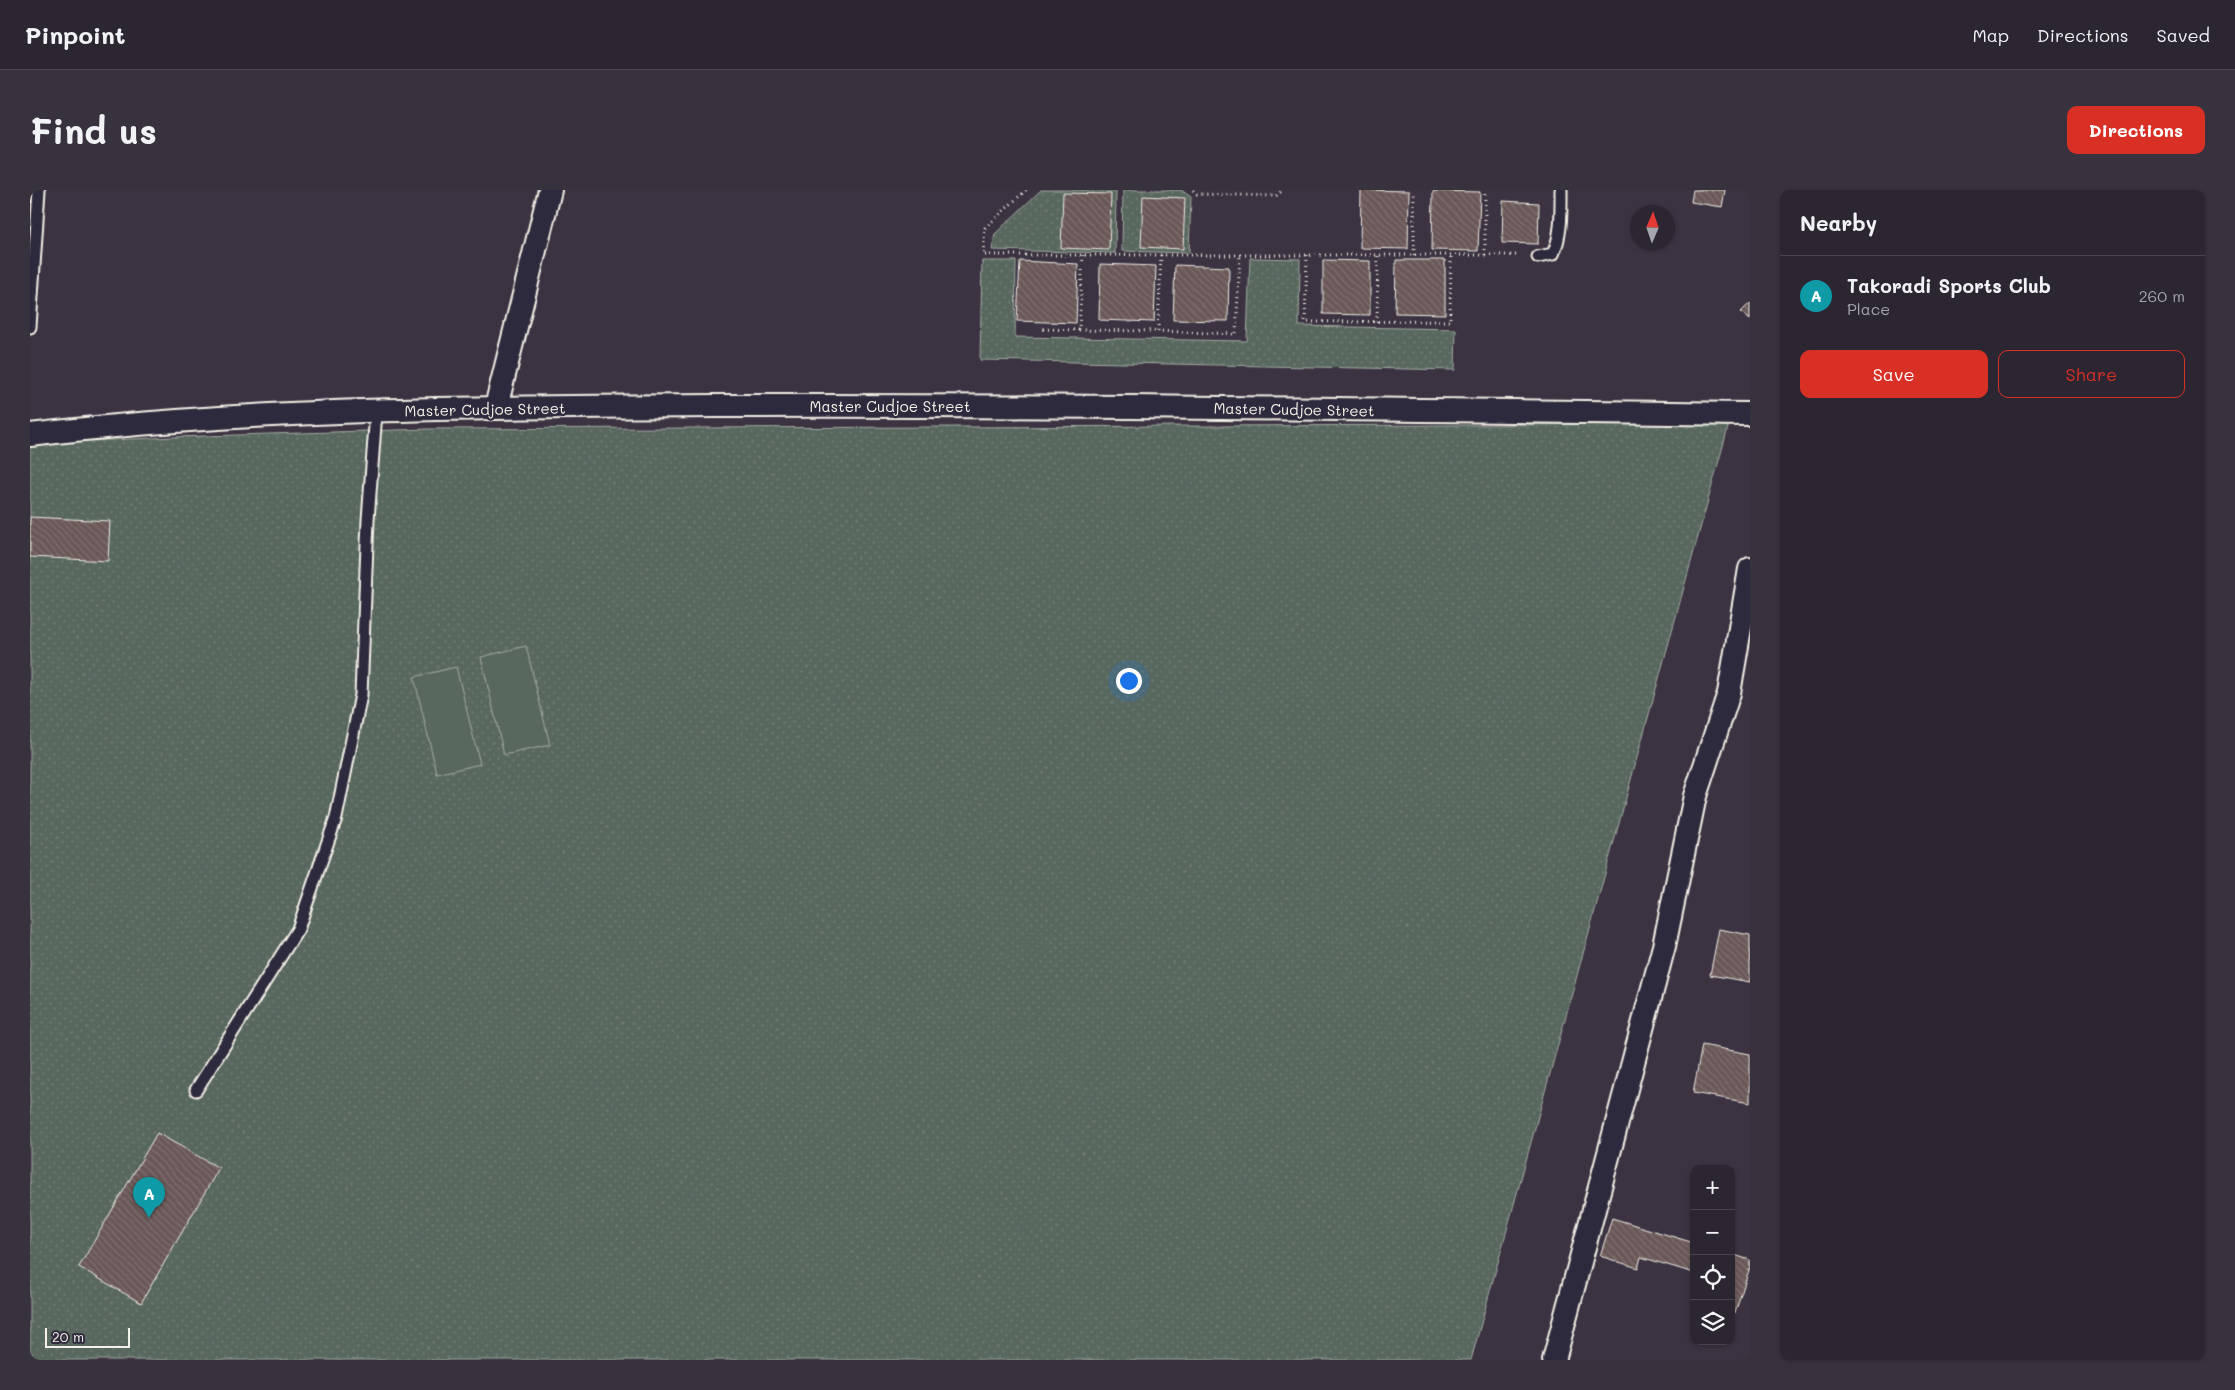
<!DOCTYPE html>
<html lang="en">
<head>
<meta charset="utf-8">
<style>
  body { margin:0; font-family:Mali,sans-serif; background:#38323e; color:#f1f3f6 }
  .controls { position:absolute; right:15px; bottom:15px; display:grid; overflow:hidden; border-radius:10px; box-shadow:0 1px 4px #0004 }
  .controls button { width:45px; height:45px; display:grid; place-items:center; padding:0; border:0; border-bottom:1px solid #48434d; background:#2c2632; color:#f1f3f6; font:25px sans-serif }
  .compass { position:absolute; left:1600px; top:15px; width:45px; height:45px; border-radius:50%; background:#2c2632; box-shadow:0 1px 4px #0004; rotate:2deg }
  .scale { position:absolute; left:15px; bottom:12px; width:85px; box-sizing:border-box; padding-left:5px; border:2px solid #f4f1e8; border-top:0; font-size:14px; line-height:18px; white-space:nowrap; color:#f4f1e8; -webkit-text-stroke:4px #2f2a3d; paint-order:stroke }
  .you { position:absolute; left:1098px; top:490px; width:18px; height:18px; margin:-12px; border:4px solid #fff; border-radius:50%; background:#1a73e8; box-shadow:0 0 0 8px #1a73e833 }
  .badge { display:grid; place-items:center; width:32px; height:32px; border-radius:50%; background:#d93025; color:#fff; font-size:16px; font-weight:700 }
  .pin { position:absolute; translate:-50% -41px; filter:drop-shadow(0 1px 2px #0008) }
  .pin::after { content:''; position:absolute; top:26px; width:18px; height:15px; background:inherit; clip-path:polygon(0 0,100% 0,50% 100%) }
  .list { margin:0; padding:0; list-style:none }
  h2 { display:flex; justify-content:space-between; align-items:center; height:65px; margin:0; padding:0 20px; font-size:21px }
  h2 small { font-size:16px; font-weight:400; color:#a6a5ac }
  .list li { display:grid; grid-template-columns:32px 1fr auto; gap:15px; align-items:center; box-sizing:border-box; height:80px; padding:0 20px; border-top:1px solid #48434d }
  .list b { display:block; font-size:19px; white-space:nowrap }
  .list p { margin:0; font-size:16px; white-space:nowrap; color:#a6a5ac }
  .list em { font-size:16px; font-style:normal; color:#a6a5ac }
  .actions { display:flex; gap:10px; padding:15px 20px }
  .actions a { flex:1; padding:11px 0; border:1px solid #d93025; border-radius:10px; text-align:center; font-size:18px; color:#d93025 }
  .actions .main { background:#d93025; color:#fff }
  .icon { flex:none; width:28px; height:28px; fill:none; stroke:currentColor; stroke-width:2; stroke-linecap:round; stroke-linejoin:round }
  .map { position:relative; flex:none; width:1720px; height:1170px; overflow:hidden; border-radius:10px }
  header { display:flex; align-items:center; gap:30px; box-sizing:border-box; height:70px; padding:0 25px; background:#2c2632; border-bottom:1px solid #48434d }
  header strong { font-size:24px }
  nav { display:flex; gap:28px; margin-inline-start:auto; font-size:18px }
  .intro { display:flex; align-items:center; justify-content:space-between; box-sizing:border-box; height:120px; padding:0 30px }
  h1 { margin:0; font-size:35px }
  .button { padding:12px 22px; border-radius:10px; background:#d93025; color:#fff; font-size:18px; font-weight:700 }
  main { display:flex; gap:30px; padding:0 30px }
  aside { flex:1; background:#2c2632; border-radius:10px; box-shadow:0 1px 4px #0004 }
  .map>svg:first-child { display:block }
  .grass { fill:url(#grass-dots); stroke:#a6aca4 }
  .garden { fill:#58685f; stroke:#a6aca4 }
  .building { fill:url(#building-back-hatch); stroke:#f4f1e8 }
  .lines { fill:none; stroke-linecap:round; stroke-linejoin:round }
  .service-casing { stroke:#f4f1e8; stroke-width:15 }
  .minor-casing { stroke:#f4f1e8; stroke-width:26 }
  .path { stroke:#f4f1e8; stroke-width:3; stroke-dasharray:1 4; stroke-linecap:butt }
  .service { stroke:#2f2a3d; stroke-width:11 }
  .minor { stroke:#2f2a3d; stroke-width:22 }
  .labels { text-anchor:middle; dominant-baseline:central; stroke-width:4.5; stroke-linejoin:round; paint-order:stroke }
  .street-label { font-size:15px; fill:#f4f1e8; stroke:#2f2a3d }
</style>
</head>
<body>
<header>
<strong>Pinpoint</strong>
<nav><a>Map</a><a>Directions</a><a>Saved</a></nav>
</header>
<div class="intro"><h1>Find us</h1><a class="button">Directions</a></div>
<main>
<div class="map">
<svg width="1720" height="1170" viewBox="0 0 1720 1170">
  <defs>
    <pattern id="grass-dots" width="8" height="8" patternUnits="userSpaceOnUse" patternTransform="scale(1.25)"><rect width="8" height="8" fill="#58685f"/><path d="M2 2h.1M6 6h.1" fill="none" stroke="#717e76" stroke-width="1.8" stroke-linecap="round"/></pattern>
    <pattern id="building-back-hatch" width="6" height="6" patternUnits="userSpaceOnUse" patternTransform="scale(1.25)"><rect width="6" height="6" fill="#6a5858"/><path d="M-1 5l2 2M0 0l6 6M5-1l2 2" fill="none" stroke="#807070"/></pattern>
  </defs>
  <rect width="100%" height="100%" fill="#3b3342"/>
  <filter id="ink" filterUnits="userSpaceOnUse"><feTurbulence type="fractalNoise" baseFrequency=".02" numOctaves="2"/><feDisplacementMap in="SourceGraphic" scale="10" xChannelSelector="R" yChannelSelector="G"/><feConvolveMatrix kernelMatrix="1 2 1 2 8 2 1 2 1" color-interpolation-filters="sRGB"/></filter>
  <g filter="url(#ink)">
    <path class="grass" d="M1011,0H1086L1085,63L962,60L965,44Z
      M1093,0H1151L1161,7L1159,63L1092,61Z
      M1220,68L1270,69L1269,136L1426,139L1425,180L950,170L952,71H986L985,147L1217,151Z
      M1699,234L1441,1170H0V256L18,253L144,247L398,239Z"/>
    <path class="garden" d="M496,456L520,555L474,565L451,467Z
      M426,477L450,574L407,584L384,487Z"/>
    <path class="building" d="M1331,0L1379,1L1378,59L1330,58Z
      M1663,0H1695L1692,17L1661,12Z
      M1403,1L1450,2L1448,61L1402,60Z
      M1033,3L1081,4L1079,60L1031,58Z
      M1113,6L1155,8L1153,59L1111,57Z
      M1473,11L1509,13L1508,54L1472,53Z
      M1293,70L1340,71V125L1293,124Z
      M1366,70H1415V124L1365,123Z
      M990,71L1048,74L1046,133L987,131Z
      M1070,74L1126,76L1124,132L1069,130Z
      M1145,75L1199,77L1198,131L1143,130Z
      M1720,113V130L1711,122Z
      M0,327L80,331L78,371L0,367Z
      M1689,739L1720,745V792L1680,785Z
      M1672,855L1720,864V913L1663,903Z
      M127,943L189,978L111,1113L49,1077Z
      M1582,1028L1664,1053V1083L1611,1067L1608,1078L1570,1066Z
      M1701,1064L1720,1070V1077L1705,1123L1701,1122Z"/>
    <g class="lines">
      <defs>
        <path id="service" d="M1508,67L1523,64C1532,45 1531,21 1531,0
          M0,137L9,0
          M166,900L268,739L306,628L331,505L338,330L346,222"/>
        <path id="minor" d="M466,217L520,0
          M0,245C234,217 472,217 708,216C1045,215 1383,220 1720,224
          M1524,1170L1634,756L1665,606L1699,503L1720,379"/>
      </defs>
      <use href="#service" class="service-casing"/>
      <use href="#minor" class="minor-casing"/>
      <path class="path" d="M996,0L955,38L953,65H1488
        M1163,0L1167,4L1246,6L1253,0
        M1053,65L1049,140L1128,141
        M1131,65L1128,141L1206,144L1210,65
        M1277,65L1275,132L1420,131L1421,65
        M1384,65V0
        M1455,65V0
        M1347,132L1348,65
        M1013,139L1049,140"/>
      <use href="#service" class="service"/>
      <use href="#minor" class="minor"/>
    </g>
  </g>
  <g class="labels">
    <g class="street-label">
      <text x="860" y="216">Master Cudjoe Street</text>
      <text transform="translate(455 219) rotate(-1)">Master Cudjoe Street</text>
      <text transform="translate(1264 219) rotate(1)">Master Cudjoe Street</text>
    </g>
  </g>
</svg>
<div class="controls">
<button>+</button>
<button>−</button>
<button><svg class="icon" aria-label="locate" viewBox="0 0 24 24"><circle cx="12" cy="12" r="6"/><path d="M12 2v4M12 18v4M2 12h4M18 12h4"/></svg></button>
<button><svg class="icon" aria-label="layers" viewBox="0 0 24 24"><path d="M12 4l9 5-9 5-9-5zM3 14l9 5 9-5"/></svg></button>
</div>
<svg class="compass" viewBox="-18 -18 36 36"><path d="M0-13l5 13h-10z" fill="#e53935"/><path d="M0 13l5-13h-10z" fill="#a6a5ac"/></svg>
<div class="scale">20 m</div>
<div class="you"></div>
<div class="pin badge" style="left:119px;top:1028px;background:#0f9aa8">A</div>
</div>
<aside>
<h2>Nearby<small></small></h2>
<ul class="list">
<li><span class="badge" style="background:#0f9aa8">A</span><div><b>Takoradi Sports Club</b><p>Place</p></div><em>260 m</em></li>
</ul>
<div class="actions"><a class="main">Save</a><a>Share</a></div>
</aside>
</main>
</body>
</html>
